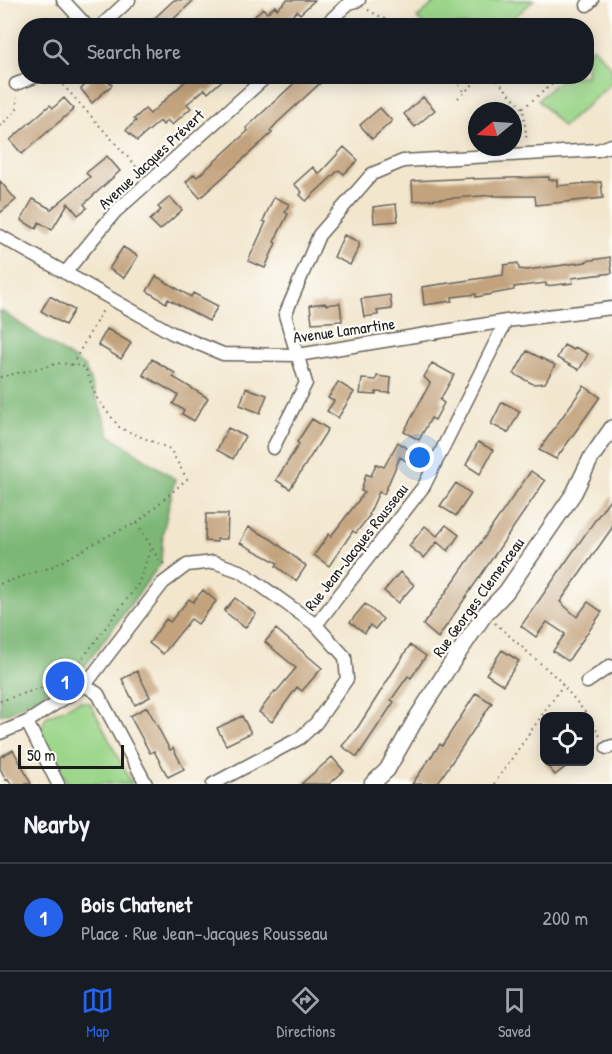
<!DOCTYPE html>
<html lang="en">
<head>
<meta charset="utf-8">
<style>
  body { margin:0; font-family:"Patrick Hand",sans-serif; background:#242831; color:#f1f3f6 }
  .controls { position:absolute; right:18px; bottom:18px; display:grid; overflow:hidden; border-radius:12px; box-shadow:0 3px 15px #0003 }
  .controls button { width:54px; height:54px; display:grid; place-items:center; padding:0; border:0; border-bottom:2px solid #363941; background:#171b24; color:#f1f3f6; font:30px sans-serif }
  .compass { position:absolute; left:468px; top:102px; width:54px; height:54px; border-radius:50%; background:#171b24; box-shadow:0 3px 15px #0003; rotate:252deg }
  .scale { position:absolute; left:18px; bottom:15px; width:106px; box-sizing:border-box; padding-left:6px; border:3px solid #1c1c1c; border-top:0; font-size:16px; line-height:21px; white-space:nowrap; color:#1c1c1c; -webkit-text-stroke:4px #fdfcf7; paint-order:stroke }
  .you { position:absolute; left:420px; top:458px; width:21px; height:21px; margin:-15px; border:4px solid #fff; border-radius:50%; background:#1a73e8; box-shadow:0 0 0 9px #1a73e833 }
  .badge { display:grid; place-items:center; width:39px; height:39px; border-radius:50%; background:#2563eb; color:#fff; font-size:20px; font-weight:700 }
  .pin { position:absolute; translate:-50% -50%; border:3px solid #fff; box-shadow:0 2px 6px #0006 }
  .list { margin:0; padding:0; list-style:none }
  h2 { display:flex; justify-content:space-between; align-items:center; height:78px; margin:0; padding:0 24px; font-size:26px }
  h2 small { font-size:20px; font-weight:400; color:#9ea1a6 }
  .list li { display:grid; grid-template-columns:39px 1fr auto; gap:18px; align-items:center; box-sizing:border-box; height:108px; padding:0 24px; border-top:2px solid #363941 }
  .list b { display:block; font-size:22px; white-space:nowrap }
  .list p { margin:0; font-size:20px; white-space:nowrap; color:#9ea1a6 }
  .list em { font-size:20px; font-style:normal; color:#9ea1a6 }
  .icon { flex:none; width:33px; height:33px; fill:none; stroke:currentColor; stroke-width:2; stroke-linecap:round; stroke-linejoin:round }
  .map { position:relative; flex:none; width:612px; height:784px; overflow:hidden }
  .search { position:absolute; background:#171b24; box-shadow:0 3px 15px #0003; left:18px; right:18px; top:18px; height:66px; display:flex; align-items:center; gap:15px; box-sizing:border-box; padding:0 21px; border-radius:24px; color:#9ea1a6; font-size:22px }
  .sheet { height:186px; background:#171b24 }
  nav { display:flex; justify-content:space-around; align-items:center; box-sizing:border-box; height:84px; border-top:2px solid #363941; background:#171b24; font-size:16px; color:#9ea1a6 }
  nav a { display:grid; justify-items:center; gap:3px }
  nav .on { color:#2563eb }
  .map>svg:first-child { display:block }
  .green { fill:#9bd68a; stroke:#5c7953; stroke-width:1.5 }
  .forest { fill:#7cb776; stroke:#4c6a49; stroke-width:1.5 }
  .building { fill:#c3a37d }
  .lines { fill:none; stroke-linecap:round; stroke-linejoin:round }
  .minor-casing { stroke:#67635a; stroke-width:15 }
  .tertiary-casing { stroke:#67635a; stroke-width:18 }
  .path { stroke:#67635a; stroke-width:2; stroke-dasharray:1.5 4.5; stroke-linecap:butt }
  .minor { stroke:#fff; stroke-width:12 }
  .tertiary { stroke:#fff; stroke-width:15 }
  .labels { text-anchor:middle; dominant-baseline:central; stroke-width:4.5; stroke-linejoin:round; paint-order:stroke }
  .street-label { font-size:16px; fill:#1c1c1c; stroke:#fdfcf7 }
</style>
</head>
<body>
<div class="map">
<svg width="612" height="784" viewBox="0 0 612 784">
  <rect width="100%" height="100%" fill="#fdfcf7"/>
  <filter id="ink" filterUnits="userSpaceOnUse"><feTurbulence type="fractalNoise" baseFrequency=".0167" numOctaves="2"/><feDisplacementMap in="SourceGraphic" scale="12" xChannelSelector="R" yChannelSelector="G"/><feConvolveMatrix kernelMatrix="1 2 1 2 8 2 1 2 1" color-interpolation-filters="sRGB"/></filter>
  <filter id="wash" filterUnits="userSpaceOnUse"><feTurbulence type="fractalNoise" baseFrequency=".008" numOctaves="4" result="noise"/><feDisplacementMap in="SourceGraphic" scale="24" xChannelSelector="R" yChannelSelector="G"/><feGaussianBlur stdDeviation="1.35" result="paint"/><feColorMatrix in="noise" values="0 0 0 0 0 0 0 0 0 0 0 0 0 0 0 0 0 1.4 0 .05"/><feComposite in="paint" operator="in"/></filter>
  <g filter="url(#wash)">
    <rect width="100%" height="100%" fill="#f2e6cd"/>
    <path class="green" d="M437,0H534L505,25H423L417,18Z
      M593,47L612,68V83L563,127L538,100L563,77L586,76L587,54Z
      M80,701L90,703L132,784H68L45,741L41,729L46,717Z"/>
    <path class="forest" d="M0,310L85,367L110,435L175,479L163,532L161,563L80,673L10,712L0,715Z"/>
    <g id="blocks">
      <path class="building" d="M174,0H194L166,26H146Z
        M287,0H315L300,14L297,11L281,26H254L256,24L252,19L263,8L267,13L275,6L277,9Z
        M94,76H104L112,85L92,103L81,89Z
        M191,76H227L208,93L205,89L187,104L191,108L172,125L167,120L163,125L160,121L137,141L126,130L136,121L134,119L145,109L150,114Z
        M302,76H328L277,123L270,131L272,133L200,198L186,182L194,174L197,177L204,171L248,131L246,128Z
        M423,97L435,110L415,127L404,114Z
        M64,98L74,109L22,154L10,140L50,105L53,108Z
        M380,108L392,121L372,139L360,125Z
        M344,147L358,160L344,174L339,170L306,201L300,195L302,192L294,184L313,167L319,174Z
        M107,156L120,171L84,204L87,208L78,215L68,203L52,230L39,222L36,229L21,220L33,199L51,209L90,177L86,173Z
        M549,177V180H557V186L601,182L603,198L536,205L535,196H494V195L413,201L412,181L474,178V179Z
        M0,181L16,200L0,213Z
        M170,197L182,210L160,230L150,220L161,210L158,207Z
        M274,197L289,204L285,212L288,214L274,242L276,243L265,268L248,261L266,222L263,221Z
        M396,204L398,221L374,223L373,207Z
        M344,235L359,242V247L350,265L334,257Z
        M123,247L138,256L124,278L109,269Z
        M610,257L612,273L572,278L573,283L546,286V283L514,287V290L476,297V294L452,297V301L424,305L422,287L503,275L504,265L518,263L519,269L527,270L586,262V261Z
        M156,276L191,297L193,293L218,306L209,321L168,299L166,303L147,291Z
        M390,295L392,309L377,311L378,315L364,317L361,299Z
        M50,296L74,310L65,325L41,311Z
        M325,303L326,305L340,303L342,321L312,323L310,305Z
        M107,329L131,343L121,359L98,345Z
        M564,345L573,350L575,347L588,354L579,370L557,358Z
        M527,351L555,365L545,383L533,384L514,374Z
        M152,359L175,373L173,377L208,398L194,421L182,414L184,410L173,404L178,395L143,375Z
        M432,363L454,375L440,400L444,403L435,420L431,418L419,440L404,432L430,383L424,377Z
        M377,376L391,378L390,393L376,392V395L360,394L362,379L376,380Z
        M338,382L354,392L338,418L327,411L334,401L328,398Z
        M584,386L600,397L556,459L539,450Z
        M246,388L267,395L260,413L240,405Z
        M502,402L520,411L508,433L491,424Z
        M312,419L328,429L290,489L276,480L299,444L297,442Z
        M228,428L245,436L233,459L217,450Z
        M398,442L426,462L422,471L400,457L384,494L379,492L369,514L370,515L356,533L353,531L329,566L314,555L329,534L331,536L365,492L361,491L366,474L371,476L376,464L384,467Z
        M478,442L493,450L480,474L466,465Z
        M531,471L545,481L438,638L423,625Z
        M456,483L471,494L456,516L440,506Z
        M612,496V528L560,602L577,617L588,602L602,612L568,661L553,651L565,634L547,622L536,637L521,626Z
        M206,514H228L227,539H217V542L205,541Z
        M446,525L459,535L448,551L437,542L424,558L409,546L425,526L437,536Z
        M248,527L271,539L306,566L296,581L276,566L278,563L240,543Z
        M400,572L414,585L398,603L384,591Z
        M203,590L216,601L198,624L191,619L163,654L149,643L166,619L170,622L189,599L193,602Z
        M235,598L256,614L245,628L224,611Z
        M365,604L383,619L375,629L370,625L365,633L350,622Z
        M276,629L322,668L302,691L297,687L272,722L259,712L275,691L276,692L296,668L265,642Z
        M410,645L426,656L411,678L408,676L391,700L394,702L357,757L342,746L358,727Z
        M502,650L519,661L503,685L486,674Z
        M137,671L150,697L135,705L122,679Z
        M476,693L492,703L437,784H412L440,744L442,746Z
        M147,707L170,750L173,748L184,769L168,777L154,751L150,753L130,716Z
        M242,716L251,733L226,745L217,728Z
        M13,750L21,764L31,784H11L8,779L6,780L0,768V757Z
        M332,757L344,771L329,784H301Z
        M544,762H572L555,775Z"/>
    </g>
  </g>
  <g filter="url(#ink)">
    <use href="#blocks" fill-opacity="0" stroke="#67635a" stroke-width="1.5"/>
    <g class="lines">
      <defs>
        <path id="minor" d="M63,0L87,26
          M587,5L592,0
          M101,26L129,0
          M324,26L349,3L359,0
          M16,84L37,76
          M0,236L172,333L223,354L298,355L506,321L612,308
          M65,273L115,212L267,76
          M273,448L306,383L285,315L319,235L372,174L403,161L598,150L612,145
          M587,682L610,666L612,667
          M85,685L98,694L146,784
          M27,722L58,784
          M0,733L27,722L85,685L163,583L187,565L214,562L242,572L316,625L424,486L506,321
          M607,748L612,746
          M213,784L300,738L316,723L347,679L345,657L316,625"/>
        <path id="tertiary" d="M372,784L387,770L417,717L447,670L485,614L506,592L574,493L591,458L612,428"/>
      </defs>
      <use href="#minor" class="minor-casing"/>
      <use href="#tertiary" class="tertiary-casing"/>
      <path class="path" d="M368,10L398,26
        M55,76L142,173
        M451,76L465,92
        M493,76L523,108L527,142
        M458,98L482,76
        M523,108L562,76
        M0,126L17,110V97
        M72,365L104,308
        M0,377L61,363L85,367L96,397L120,428L170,449L187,479L137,523L113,533L54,566L0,584
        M137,523L161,563H166
        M495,623L558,679L588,716
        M0,701L44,687L76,667L139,583L151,547
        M590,719L601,738
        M494,784L563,685"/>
      <use href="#minor" class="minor"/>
      <use href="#tertiary" class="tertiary"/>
    </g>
  </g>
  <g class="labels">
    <g class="street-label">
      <text transform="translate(151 159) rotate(-43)">Avenue Jacques Prévert</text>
      <text transform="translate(344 330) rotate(-8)">Avenue Lamartine</text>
      <text transform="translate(356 547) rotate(-52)">Rue Jean-Jacques Rousseau</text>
      <text transform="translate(478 597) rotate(-54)">Rue Georges Clemenceau</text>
    </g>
  </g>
</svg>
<div class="controls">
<button><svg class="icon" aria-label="locate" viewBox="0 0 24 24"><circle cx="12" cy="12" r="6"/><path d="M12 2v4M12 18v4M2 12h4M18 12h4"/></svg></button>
</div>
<svg class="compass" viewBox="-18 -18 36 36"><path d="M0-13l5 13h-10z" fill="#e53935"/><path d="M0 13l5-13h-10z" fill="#9ea1a6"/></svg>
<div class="scale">50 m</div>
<div class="you"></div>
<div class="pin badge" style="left:65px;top:681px">1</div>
<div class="search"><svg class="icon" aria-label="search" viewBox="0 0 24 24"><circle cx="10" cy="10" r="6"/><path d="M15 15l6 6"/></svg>Search here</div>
</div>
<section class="sheet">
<h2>Nearby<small></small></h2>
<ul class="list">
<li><span class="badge">1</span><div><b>Bois Chatenet</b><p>Place · Rue Jean-Jacques Rousseau</p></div><em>200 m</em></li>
</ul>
</section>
<nav>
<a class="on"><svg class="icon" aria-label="map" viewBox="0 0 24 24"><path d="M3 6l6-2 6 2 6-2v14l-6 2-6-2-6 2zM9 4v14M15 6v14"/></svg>Map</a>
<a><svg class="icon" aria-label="directions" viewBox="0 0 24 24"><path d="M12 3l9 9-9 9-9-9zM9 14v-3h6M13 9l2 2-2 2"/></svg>Directions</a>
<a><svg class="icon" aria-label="saved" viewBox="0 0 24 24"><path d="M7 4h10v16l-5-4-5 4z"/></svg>Saved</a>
</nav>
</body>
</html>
